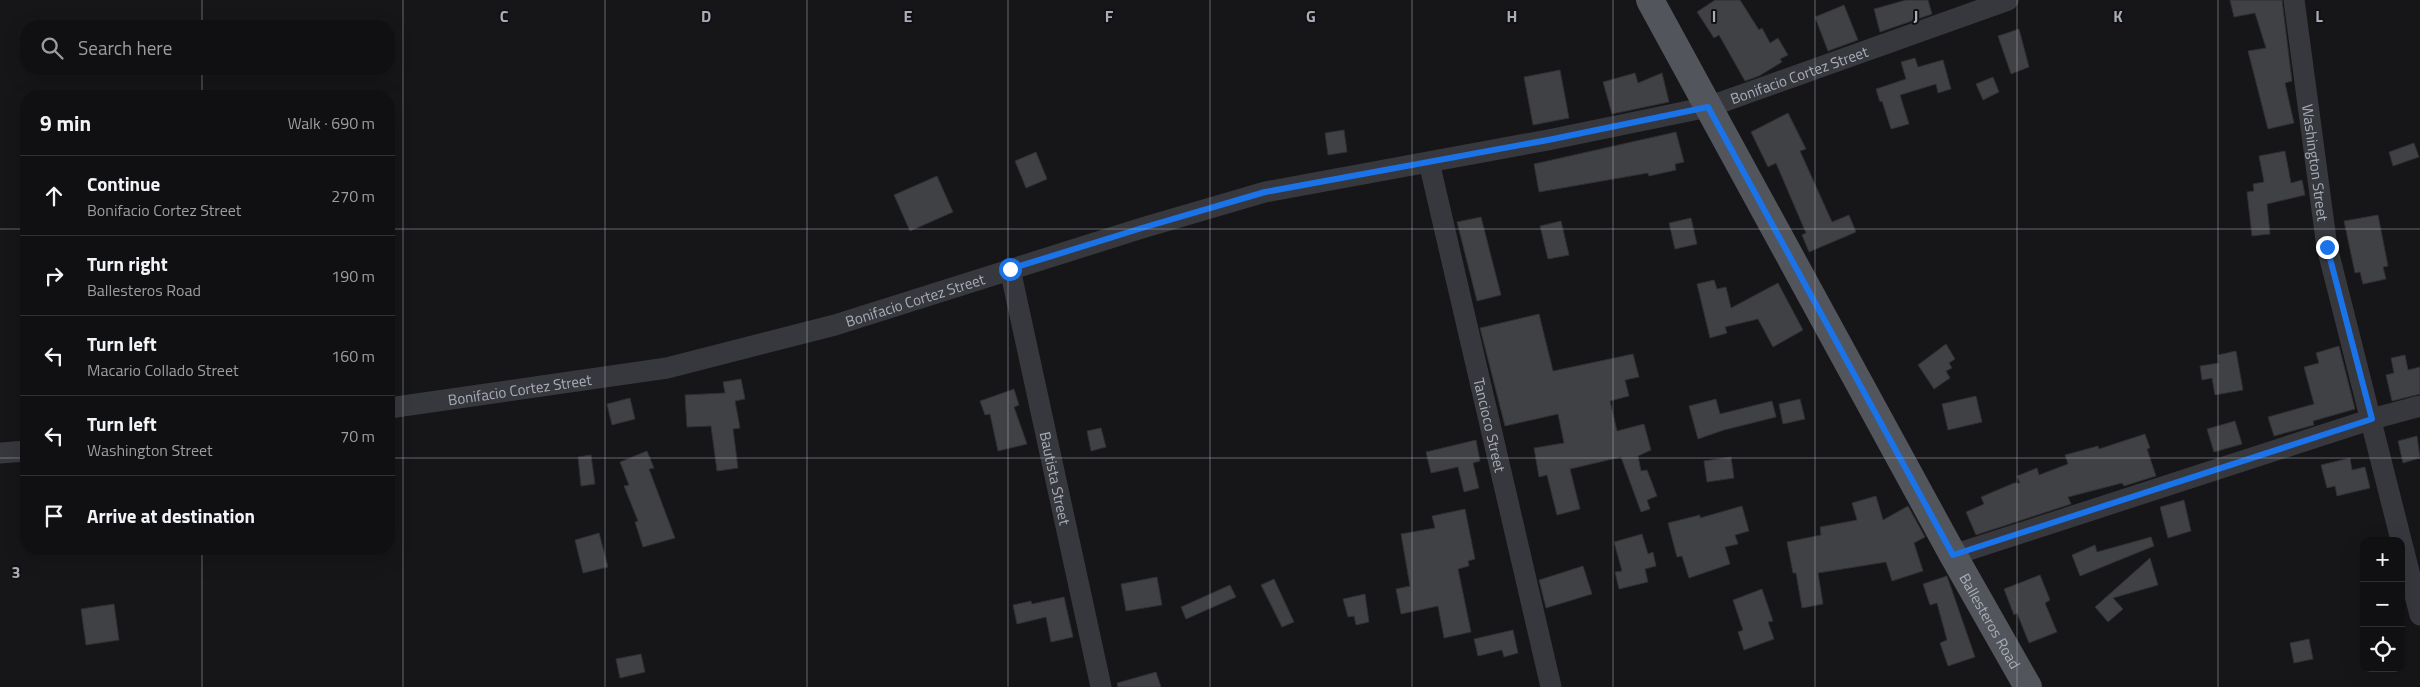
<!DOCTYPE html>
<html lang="en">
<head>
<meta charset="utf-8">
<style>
  body { margin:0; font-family:"Titillium Web",sans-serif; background:#1e1e20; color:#f1f3f6 }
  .controls { position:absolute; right:15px; bottom:15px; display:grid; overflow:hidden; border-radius:10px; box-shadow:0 5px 20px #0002 }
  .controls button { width:45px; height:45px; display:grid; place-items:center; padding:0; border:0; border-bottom:1px solid #303032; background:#101012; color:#f1f3f6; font:25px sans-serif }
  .stop { position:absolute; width:15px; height:15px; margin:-11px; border:4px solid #1a73e8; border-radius:50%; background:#fff }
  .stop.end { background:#1a73e8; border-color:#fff; box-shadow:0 1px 5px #0008 }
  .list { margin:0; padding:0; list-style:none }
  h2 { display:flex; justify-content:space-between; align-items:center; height:65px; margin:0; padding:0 20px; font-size:21px }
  h2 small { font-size:16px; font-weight:400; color:#9c9d9f }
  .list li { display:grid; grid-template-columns:32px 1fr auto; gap:15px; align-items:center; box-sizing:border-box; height:80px; padding:0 20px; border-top:1px solid #303032 }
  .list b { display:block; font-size:19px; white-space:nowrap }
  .list p { margin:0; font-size:16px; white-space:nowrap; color:#9c9d9f }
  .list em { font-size:16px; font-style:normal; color:#9c9d9f }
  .icon { flex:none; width:28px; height:28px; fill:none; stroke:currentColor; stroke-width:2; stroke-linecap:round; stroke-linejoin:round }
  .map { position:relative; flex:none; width:2420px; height:687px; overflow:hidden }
  .search { position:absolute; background:#101012; box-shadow:0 5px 20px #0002; left:20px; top:20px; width:375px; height:55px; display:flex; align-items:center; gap:12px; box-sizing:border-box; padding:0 18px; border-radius:20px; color:#9c9d9f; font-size:19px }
  .panel { position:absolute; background:#101012; box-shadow:0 5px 20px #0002; left:20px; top:90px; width:375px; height:465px; border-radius:20px }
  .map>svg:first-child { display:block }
  .building { fill:#404145; stroke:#303034 }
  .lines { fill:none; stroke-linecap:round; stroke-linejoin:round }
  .minor { stroke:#37383d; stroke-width:21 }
  .major { stroke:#53555c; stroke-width:28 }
  .route { stroke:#1a73e8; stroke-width:6 }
  .grid { fill:none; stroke:#a8adb8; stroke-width:1; stroke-opacity:0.55 }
  .labels { text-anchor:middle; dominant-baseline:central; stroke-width:4; stroke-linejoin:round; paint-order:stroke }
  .street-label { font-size:15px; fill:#a8adb8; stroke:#111113 }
  .grid-label { font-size:16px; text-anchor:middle; font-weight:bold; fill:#a8adb8; stroke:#111113; stroke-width:4; stroke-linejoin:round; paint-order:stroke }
</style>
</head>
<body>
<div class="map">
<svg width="2420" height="687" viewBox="0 0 2420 687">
  <rect width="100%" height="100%" fill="#161618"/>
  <path class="building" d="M1715,0H1740L1759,30L1762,28L1770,43L1778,38L1788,55L1780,59L1782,62L1759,76L1745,81L1719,35L1714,38L1697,12Z
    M1906,0H1928L1932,14L1880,32L1874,9Z
    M2230,0H2282L2292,81L2285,83L2294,123L2268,129L2248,51L2266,48L2255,13L2234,17Z
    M1844,5L1858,40L1828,51L1815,17Z
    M2019,29L2029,67L2011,74L1998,36Z
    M1915,58L1918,67L1943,60L1951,89L1938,93L1936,84L1900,95L1909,124L1891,129L1882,101L1880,102L1876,89L1906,79L1901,62Z
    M1560,70L1569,118L1533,125L1524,77Z
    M1635,73L1638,83L1662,73L1669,102L1612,114L1603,82Z
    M1993,77L1999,92L1983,100L1976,84Z
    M1788,113L1806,149L1800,151L1832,222L1849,215L1856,232L1809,252L1802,235L1806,233L1776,163L1768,167L1751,132Z
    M1344,130L1347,152L1328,155L1325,133Z
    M1676,132L1684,162L1675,164L1676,170L1649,176L1648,173L1539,192L1534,164Z
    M2414,143L2419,157L2393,166L2389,152Z
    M2285,151L2291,183L2302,180L2305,195L2267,204L2270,234L2252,236L2247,192L2254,191L2253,184L2264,182L2259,156Z
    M1036,152L1047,179L1026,188L1015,161Z
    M937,176L953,212L910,231L894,195Z
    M2378,215L2388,266L2383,267L2386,279L2363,284L2360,272L2355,273L2344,221Z
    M1481,217L1501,295L1477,301L1457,222Z
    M1691,218L1697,244L1675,249L1669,223Z
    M1561,221L1569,255L1548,259L1540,226Z
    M1714,280L1717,289L1726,287L1731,308L1778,283L1803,330L1773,347L1758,319L1725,327L1727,333L1710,338L1697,284Z
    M1539,314L1553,371L1633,354L1639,377L1625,380L1629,396L1610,401L1617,431L1644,424L1651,450L1638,456L1641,471L1647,470L1657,496L1647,500L1650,509L1641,512L1621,457L1570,469L1580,509L1557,515L1547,475L1539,477L1534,448L1564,443L1558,414L1505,426L1480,328Z
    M1946,344L1955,359L1949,363L1952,368L1946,371L1950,378L1934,389L1918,365Z
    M2339,346L2355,409L2313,421L2314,425L2274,436L2268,417L2314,404L2304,367L2319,363L2316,353Z
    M2236,351L2243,390L2215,395L2212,378L2202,380L2200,366L2219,363L2218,355Z
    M2405,355L2408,370L2420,367V394L2392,401L2386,375L2394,373L2391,358Z
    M741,379L745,399L735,401L740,428L733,429L738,468L717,471L711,426L687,427L685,395L725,393L723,382Z
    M1014,389L1019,405L1014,407L1027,444L998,451L990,414L985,415L980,401Z
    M1976,396L1982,422L1948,430L1942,404Z
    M630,398L635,419L612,425L607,404Z
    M1716,399L1720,414L1772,401L1776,417L1724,430L1698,439L1689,406Z
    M1800,399L1805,419L1783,424L1779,404Z
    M2235,421L2242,444L2214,452L2207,429Z
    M1101,428L1106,447L1091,451L1087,431Z
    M2145,434L2150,448L2147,449L2156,476L2124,486L2122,483L2068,497L2071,504L1976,535L1966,512L1984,504L1981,497L2014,483H2020L2017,476L2037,468L2039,475L2068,464L2065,455L2098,446L2099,449Z
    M2417,436L2420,458L2403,463L2398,441Z
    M1476,440L1480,461L1473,463L1479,488L1464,492L1458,467L1431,473L1426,452Z
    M647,451L654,468L649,469L675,538L643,547L635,522L638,521L624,486L629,485L620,462Z
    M591,455L595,484L581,486L578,457Z
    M1731,457L1734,478L1707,482L1704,461Z
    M2350,458L2352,470L2365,467L2370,488L2337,496L2335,486L2327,488L2321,465Z
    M1876,496L1883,520L1908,506L1925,537L1914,543L1923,571L1892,581L1886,562L1818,573L1823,604L1802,608L1796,573H1793L1787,542L1821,535L1820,527L1857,520L1852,503Z
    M2184,500L2191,531L2168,538L2160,507Z
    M1742,506L1749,531L1735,535L1738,544L1725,547L1730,564L1689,578L1682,556L1677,557L1668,523L1700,515V518Z
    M1465,509L1475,559L1468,561L1469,566L1458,569L1471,632L1444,638L1438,606L1401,614L1396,589L1410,586L1401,534L1435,528L1432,516Z
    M599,533L608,567L583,573L575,540Z
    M1642,534L1648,554L1653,552L1656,566L1645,569L1648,582L1619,589L1615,572L1622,571L1614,542Z
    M2151,537L2154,546L2080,576L2072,555L2095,545L2097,552Z
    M2150,558L2158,585L2113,598L2123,609L2108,622L2095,607Z
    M1583,566L1592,594L1546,608L1539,580Z
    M2040,575L2050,600L2045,603L2057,632L2029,643L2017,613L2014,615L2004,589Z
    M1947,576L1975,657L1948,666L1940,643L1947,640L1937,603L1930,605L1923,584Z
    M1157,577L1162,605L1126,611L1121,584Z
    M1274,579L1294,622L1282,627L1261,585Z
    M1230,585L1236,597L1186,619L1181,607Z
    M1762,589L1773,621L1768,622L1774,639L1744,650L1738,632L1743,630L1733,600Z
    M1365,594L1369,622L1356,625L1354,616L1348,617L1343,599Z
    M1064,597L1073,637L1051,642L1046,617L1017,624L1013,605L1031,601L1032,604Z
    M114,604L119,640L86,645L81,609Z
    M1513,630L1518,653L1504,657L1502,650L1478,656L1474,639Z
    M2309,639L2313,659L2294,663L2290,643Z
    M641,654L645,672L620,678L616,659Z
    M1156,672L1161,687H1118L1117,683Z"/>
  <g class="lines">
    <g class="minor">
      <path id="s1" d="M2294,0L2327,247L2420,615"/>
      <path id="s2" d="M1429,162L1551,687"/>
      <path id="s3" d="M1010,269L1101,687"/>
      <path id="s4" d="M389,408L667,368L835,325L1142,228L1265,192L1548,140L1708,107L2008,0"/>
      <path d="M0,453L26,451"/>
      <path d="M1953,555L2372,419L2420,406"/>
    </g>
    <path class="major" id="s5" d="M1650,0L1953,555L2028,687"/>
  </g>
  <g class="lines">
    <path class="route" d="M1010,269L1142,228L1265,192L1548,140L1708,107L1953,555L2372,419L2327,247"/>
  </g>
  <path class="grid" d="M202,0V26M403,0V687M605,0V687M807,0V687M1008,0V687M1210,0V687M1412,0V687M1613,0V687M1815,0V687M2017,0V687M2218,0V687M202,69V96M0,229H26M389,229H2420M0,458H26M389,458H2420M202,549V687"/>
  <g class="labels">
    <g class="street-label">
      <text stroke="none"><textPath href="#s4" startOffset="1452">Bonifacio Cortez Street</textPath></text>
      <text stroke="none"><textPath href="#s1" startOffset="164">Washington Street</textPath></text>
      <text stroke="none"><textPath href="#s4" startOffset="538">Bonifacio Cortez Street</textPath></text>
      <text stroke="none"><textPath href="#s4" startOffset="132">Bonifacio Cortez Street</textPath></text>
      <text stroke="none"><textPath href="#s2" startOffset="270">Tancioco Street</textPath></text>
      <text stroke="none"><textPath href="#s3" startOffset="214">Bautista Street</textPath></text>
      <text stroke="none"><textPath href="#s5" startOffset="708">Ballesteros Road</textPath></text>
    </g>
  </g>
  <g class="grid-label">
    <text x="504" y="22">C</text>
    <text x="706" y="22">D</text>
    <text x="908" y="22">E</text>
    <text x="1109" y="22">F</text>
    <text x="1311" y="22">G</text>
    <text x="1512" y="22">H</text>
    <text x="1714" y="22">I</text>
    <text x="1916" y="22">J</text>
    <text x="2118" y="22">K</text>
    <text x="2319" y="22">L</text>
    <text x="16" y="578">3</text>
  </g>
</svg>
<div class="controls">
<button>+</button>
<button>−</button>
<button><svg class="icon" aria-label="locate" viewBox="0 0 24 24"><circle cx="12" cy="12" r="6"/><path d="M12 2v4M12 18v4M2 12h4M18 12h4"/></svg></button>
</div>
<div class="stop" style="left:1010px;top:269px"></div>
<div class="stop end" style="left:2327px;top:247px"></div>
<div class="search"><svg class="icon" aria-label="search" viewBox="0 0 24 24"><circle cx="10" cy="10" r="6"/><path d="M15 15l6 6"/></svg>Search here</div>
<section class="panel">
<h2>9 min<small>Walk · 690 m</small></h2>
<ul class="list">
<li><svg class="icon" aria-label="ahead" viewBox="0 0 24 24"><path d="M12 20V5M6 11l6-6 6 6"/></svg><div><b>Continue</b><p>Bonifacio Cortez Street</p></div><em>270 m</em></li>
<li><svg class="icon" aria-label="right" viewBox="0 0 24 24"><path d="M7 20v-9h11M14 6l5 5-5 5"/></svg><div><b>Turn right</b><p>Ballesteros Road</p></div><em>190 m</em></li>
<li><svg class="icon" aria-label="left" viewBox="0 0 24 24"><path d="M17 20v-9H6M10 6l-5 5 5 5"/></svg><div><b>Turn left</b><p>Macario Collado Street</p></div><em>160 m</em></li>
<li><svg class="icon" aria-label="left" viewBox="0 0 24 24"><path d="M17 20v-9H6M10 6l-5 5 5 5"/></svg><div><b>Turn left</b><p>Washington Street</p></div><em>70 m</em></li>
<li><svg class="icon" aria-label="arrive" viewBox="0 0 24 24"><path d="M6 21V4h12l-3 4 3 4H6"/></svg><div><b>Arrive at destination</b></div></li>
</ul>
</section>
</div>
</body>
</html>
